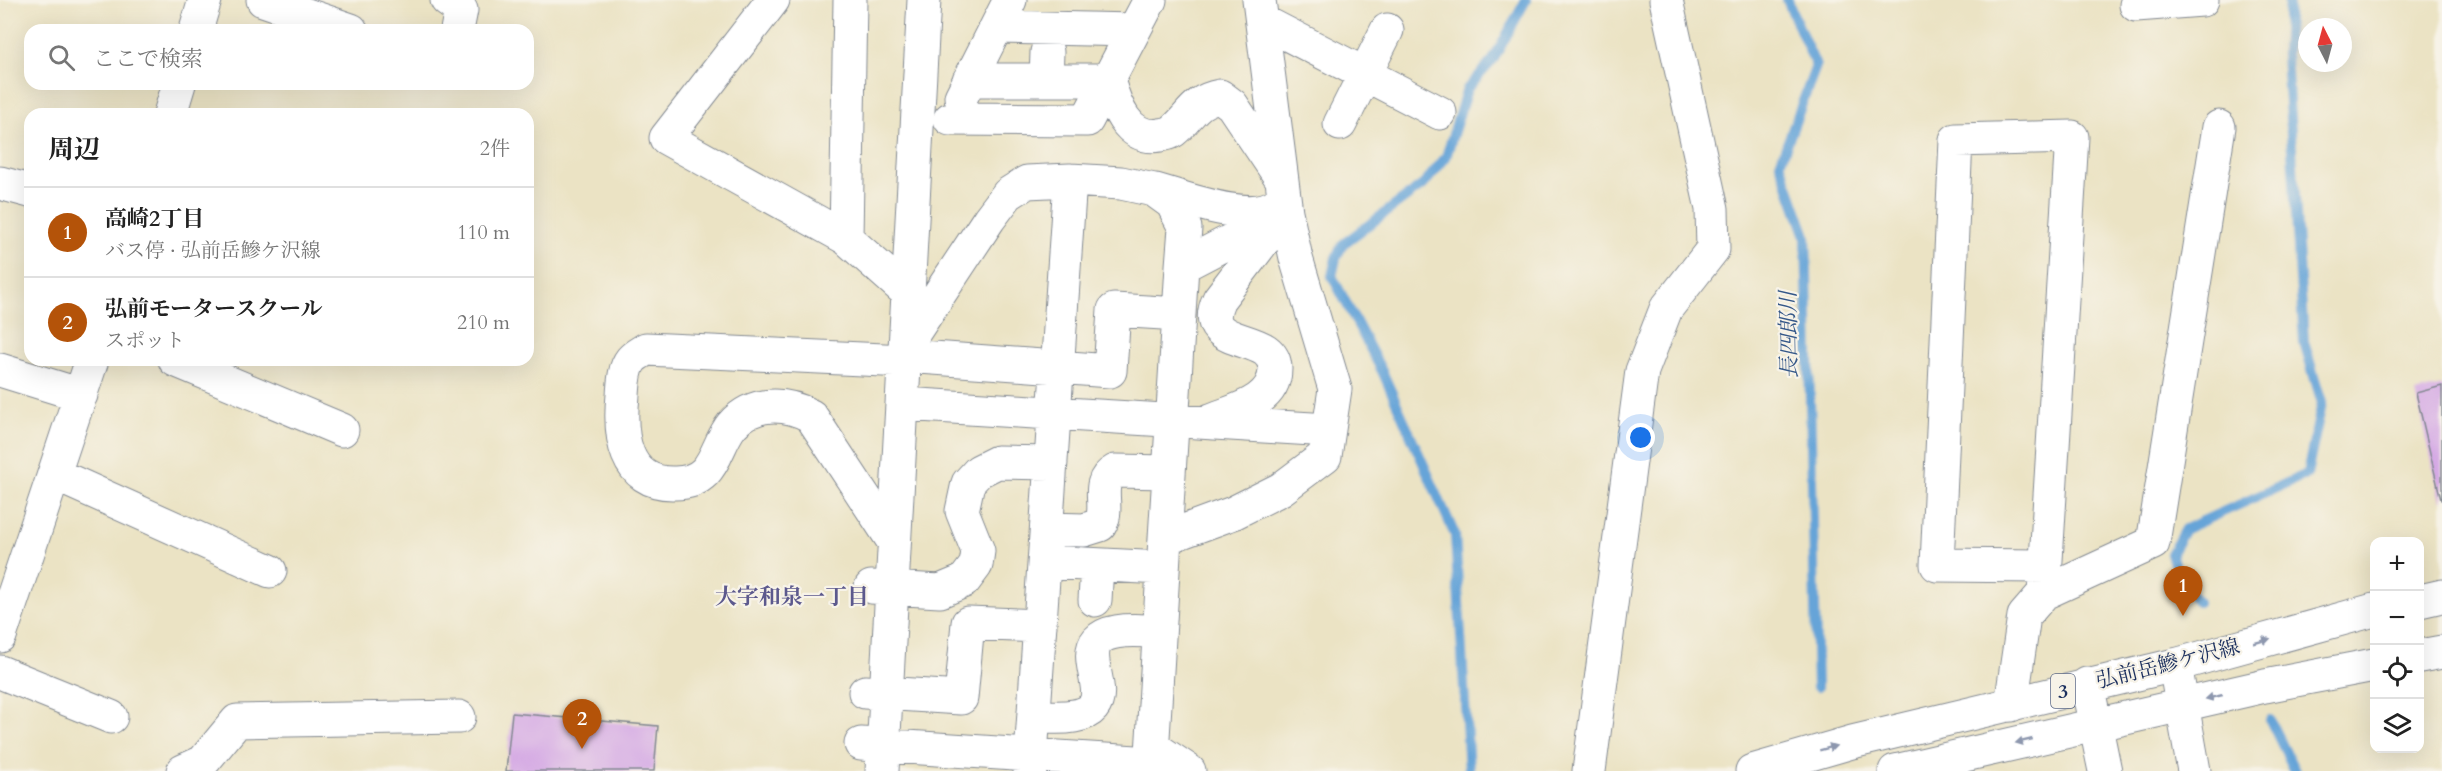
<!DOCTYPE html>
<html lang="ja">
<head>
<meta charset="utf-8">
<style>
  body { margin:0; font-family:Cardo,"Noto Serif JP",serif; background:#f2f2f2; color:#222 }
  .controls { position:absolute; right:18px; bottom:18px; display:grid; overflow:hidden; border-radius:12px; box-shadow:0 6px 24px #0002 }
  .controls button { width:54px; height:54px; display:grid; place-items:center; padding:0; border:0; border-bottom:2px solid #e0e0e0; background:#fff; color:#222; font:30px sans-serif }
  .compass { position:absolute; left:2298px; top:18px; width:54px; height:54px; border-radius:50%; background:#fff; box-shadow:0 6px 24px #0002; rotate:354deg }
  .you { position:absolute; left:1641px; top:438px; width:21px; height:21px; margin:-15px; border:4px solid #fff; border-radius:50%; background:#1a73e8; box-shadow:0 0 0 9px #1a73e833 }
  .badge { display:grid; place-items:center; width:39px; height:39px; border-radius:50%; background:#b45309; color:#fff; font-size:20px; font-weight:700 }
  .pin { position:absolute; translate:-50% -50px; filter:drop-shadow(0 2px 3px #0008) }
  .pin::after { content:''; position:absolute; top:32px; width:21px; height:18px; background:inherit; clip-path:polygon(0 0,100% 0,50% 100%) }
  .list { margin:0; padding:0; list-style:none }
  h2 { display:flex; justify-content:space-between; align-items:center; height:78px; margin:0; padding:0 24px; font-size:26px }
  h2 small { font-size:20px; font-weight:400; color:#767676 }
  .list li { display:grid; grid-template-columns:39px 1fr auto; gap:18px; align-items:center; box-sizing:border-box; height:90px; padding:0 24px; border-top:2px solid #e0e0e0 }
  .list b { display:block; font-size:22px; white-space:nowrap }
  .list p { margin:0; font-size:20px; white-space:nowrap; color:#767676 }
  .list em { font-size:20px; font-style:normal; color:#767676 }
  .icon { flex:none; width:33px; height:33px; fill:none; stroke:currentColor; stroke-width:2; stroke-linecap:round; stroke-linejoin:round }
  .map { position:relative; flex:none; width:2442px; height:771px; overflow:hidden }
  .search { position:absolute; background:#fff; box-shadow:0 6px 24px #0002; left:24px; top:24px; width:510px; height:66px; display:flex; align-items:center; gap:15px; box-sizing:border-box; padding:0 21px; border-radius:18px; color:#767676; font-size:22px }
  .panel { position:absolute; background:#fff; box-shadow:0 6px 24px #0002; left:24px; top:108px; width:510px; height:258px; border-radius:18px }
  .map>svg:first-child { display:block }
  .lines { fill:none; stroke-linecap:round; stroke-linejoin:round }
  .stream { stroke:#66a4d8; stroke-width:10 }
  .building { fill:#d4a8e4 }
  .minor-casing { stroke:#838991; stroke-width:35 }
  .major-casing { stroke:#838991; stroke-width:35 }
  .minor { stroke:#fff; stroke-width:33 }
  .major { stroke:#fff; stroke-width:33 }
  .oneway { fill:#8d97ae }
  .labels { text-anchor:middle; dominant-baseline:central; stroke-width:4.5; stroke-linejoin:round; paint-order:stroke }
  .shield { fill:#f7f3e8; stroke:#5d6a87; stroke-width:1.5 }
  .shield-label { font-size:20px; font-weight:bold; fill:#1b2f5e }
  .street-label { font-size:21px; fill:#1b2f5e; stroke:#f7f3e8 }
  .water-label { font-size:22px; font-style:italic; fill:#355889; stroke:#f7f3e8 }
  .neighbourhood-label { font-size:22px; font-weight:bold; fill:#5c598d; stroke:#f7f3e8 }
</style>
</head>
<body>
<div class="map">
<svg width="2442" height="771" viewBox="0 0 2442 771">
  <rect width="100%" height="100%" fill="#f7f3e8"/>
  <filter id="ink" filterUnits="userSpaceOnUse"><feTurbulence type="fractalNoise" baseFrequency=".0167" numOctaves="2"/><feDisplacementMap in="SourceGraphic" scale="12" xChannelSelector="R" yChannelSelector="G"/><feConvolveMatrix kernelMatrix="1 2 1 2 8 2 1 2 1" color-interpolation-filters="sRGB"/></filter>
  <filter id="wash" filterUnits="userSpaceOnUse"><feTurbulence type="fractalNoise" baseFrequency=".008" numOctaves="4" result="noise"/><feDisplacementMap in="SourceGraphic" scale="24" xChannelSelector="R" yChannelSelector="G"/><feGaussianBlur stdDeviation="1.35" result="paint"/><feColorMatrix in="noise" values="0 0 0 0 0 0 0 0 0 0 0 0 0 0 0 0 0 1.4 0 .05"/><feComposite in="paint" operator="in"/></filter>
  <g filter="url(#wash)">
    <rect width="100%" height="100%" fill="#ebe3c4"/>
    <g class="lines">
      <path class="stream" d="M1787,0L1816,66L1780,163L1806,236L1817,687
        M2198,602L2180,581L2171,554L2185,529L2307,474L2322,403L2304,342L2286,54L2289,0
        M2270,720L2295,771
        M1469,771L1455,535L1383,373L1332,276L1336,258L1343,244L1424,184L1446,157L1467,89L1493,60L1526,0"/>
    </g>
    <g id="blocks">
      <path class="building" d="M2442,386V500H2441L2416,393Z
        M512,713L658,726L654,771H506Z"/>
    </g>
  </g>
  <g filter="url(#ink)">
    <use href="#blocks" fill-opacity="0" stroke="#838991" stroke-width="1.5"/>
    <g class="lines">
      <defs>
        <path id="minor" d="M263,0L351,30
          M447,0L461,10L457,30
          M773,0L666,138L846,238L909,294
          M2136,5L2202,0
          M1262,21L1440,113
          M997,27L1134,30
          M196,30L205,0
          M969,80H1108C1115,104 1127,141 1160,135C1165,134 1169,134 1173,131C1192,116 1193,101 1220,96L1232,105L1279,175
          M1046,80L1047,52
          M961,97L1010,0
          M170,114L179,84
          M950,119L1087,120L1150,0
          M1340,124L1387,30
          M0,183L30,191
          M1156,190C1184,198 1255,226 1279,202
          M846,238L850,0
          M907,343L989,219L1008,194L1027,182L1070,180L1121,183L1154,190L1172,203L1185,228L1182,266L1286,212
          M906,356L1110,371L1114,310L1179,314
          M175,360L342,430
          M0,370L81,395
          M903,404L1329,430
          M1211,420C1235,410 1275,402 1275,369C1275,361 1272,355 1265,350C1244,336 1200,340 1219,299L1281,218
          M54,474L270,571
          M1047,529L1084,530L1100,525C1111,507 1093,483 1115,471L1169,472
          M1165,538L1182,266
          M894,542L811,416C785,402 753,401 732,425C714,447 716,483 675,483C623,485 619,433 623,395C624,383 624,369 631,360C635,355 642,352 646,349L905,361
          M1045,562L1163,568
          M871,587L940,591L964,581L976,565L978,551L962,511L968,483L979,471L997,462L1051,463
          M2044,593L2072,137L1956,140L1937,565L2045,566
          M1095,600L1097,565
          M0,636L92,360
          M2175,665L2194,771
          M0,672L111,717
          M2087,684L2105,771
          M865,692L961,698L968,623L1040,626
          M2011,705L2024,616L2044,593L2153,543L2219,127
          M1034,716C1177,731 1012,616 1159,632
          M861,744L1152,763
          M1153,747L1189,771
          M183,771L203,762L237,721L459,717
          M882,771L924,0
          M1030,771L1070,180
          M1151,771L1165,538L1233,513L1281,489L1325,456L1335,389L1296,258L1286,212L1259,0
          M1589,771L1642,371L1666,309L1713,249L1712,209L1666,0"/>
        <path id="major" d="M2420,601L2442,596
          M2420,656L2442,652
          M1752,771L1852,742L2175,665L2374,610
          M1895,771L2265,686L2374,665"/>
      </defs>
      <use href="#minor" class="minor-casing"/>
      <use href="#major" class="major-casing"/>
      <use href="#minor" class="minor"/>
      <use href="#major" class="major"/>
    </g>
    <defs><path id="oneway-solid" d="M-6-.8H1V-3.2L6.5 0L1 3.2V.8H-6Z" transform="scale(1.5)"/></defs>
    <g class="oneway">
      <use href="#oneway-solid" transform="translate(2262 641) rotate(-16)"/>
      <use href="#oneway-solid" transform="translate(2214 697) rotate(167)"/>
      <use href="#oneway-solid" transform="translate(2024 741) rotate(167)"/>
      <use href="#oneway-solid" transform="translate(1828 748) rotate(-15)"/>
    </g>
  </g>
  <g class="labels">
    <rect class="shield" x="2051" y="674" width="24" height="34" rx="4.5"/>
    <g class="shield-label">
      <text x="2063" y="691">3</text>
    </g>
    <g class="street-label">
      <text transform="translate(2168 664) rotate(-14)">弘前岳鰺ケ沢線</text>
    </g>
    <g class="water-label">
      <text transform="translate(1789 335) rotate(-91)">長四郎川</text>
    </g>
    <g class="neighbourhood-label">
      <text x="792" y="597">大字和泉一丁目</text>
    </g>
  </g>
</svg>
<div class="controls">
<button>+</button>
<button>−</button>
<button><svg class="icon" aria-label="locate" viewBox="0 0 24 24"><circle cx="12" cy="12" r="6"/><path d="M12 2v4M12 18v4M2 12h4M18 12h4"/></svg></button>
<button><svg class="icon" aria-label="layers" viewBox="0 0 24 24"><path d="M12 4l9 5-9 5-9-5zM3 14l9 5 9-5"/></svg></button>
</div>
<svg class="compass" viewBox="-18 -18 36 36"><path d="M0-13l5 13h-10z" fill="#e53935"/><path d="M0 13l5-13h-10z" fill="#767676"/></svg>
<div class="you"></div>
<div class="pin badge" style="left:2183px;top:616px">1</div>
<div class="pin badge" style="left:582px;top:749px">2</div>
<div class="search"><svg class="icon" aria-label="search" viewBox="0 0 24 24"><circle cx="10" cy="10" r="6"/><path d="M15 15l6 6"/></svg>ここで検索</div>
<section class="panel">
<h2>周辺<small>2件</small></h2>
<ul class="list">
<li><span class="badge">1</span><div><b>高崎2丁目</b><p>バス停 · 弘前岳鰺ケ沢線</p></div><em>110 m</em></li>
<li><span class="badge">2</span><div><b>弘前モータースクール</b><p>スポット</p></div><em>210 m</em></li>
</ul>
</section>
</div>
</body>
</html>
